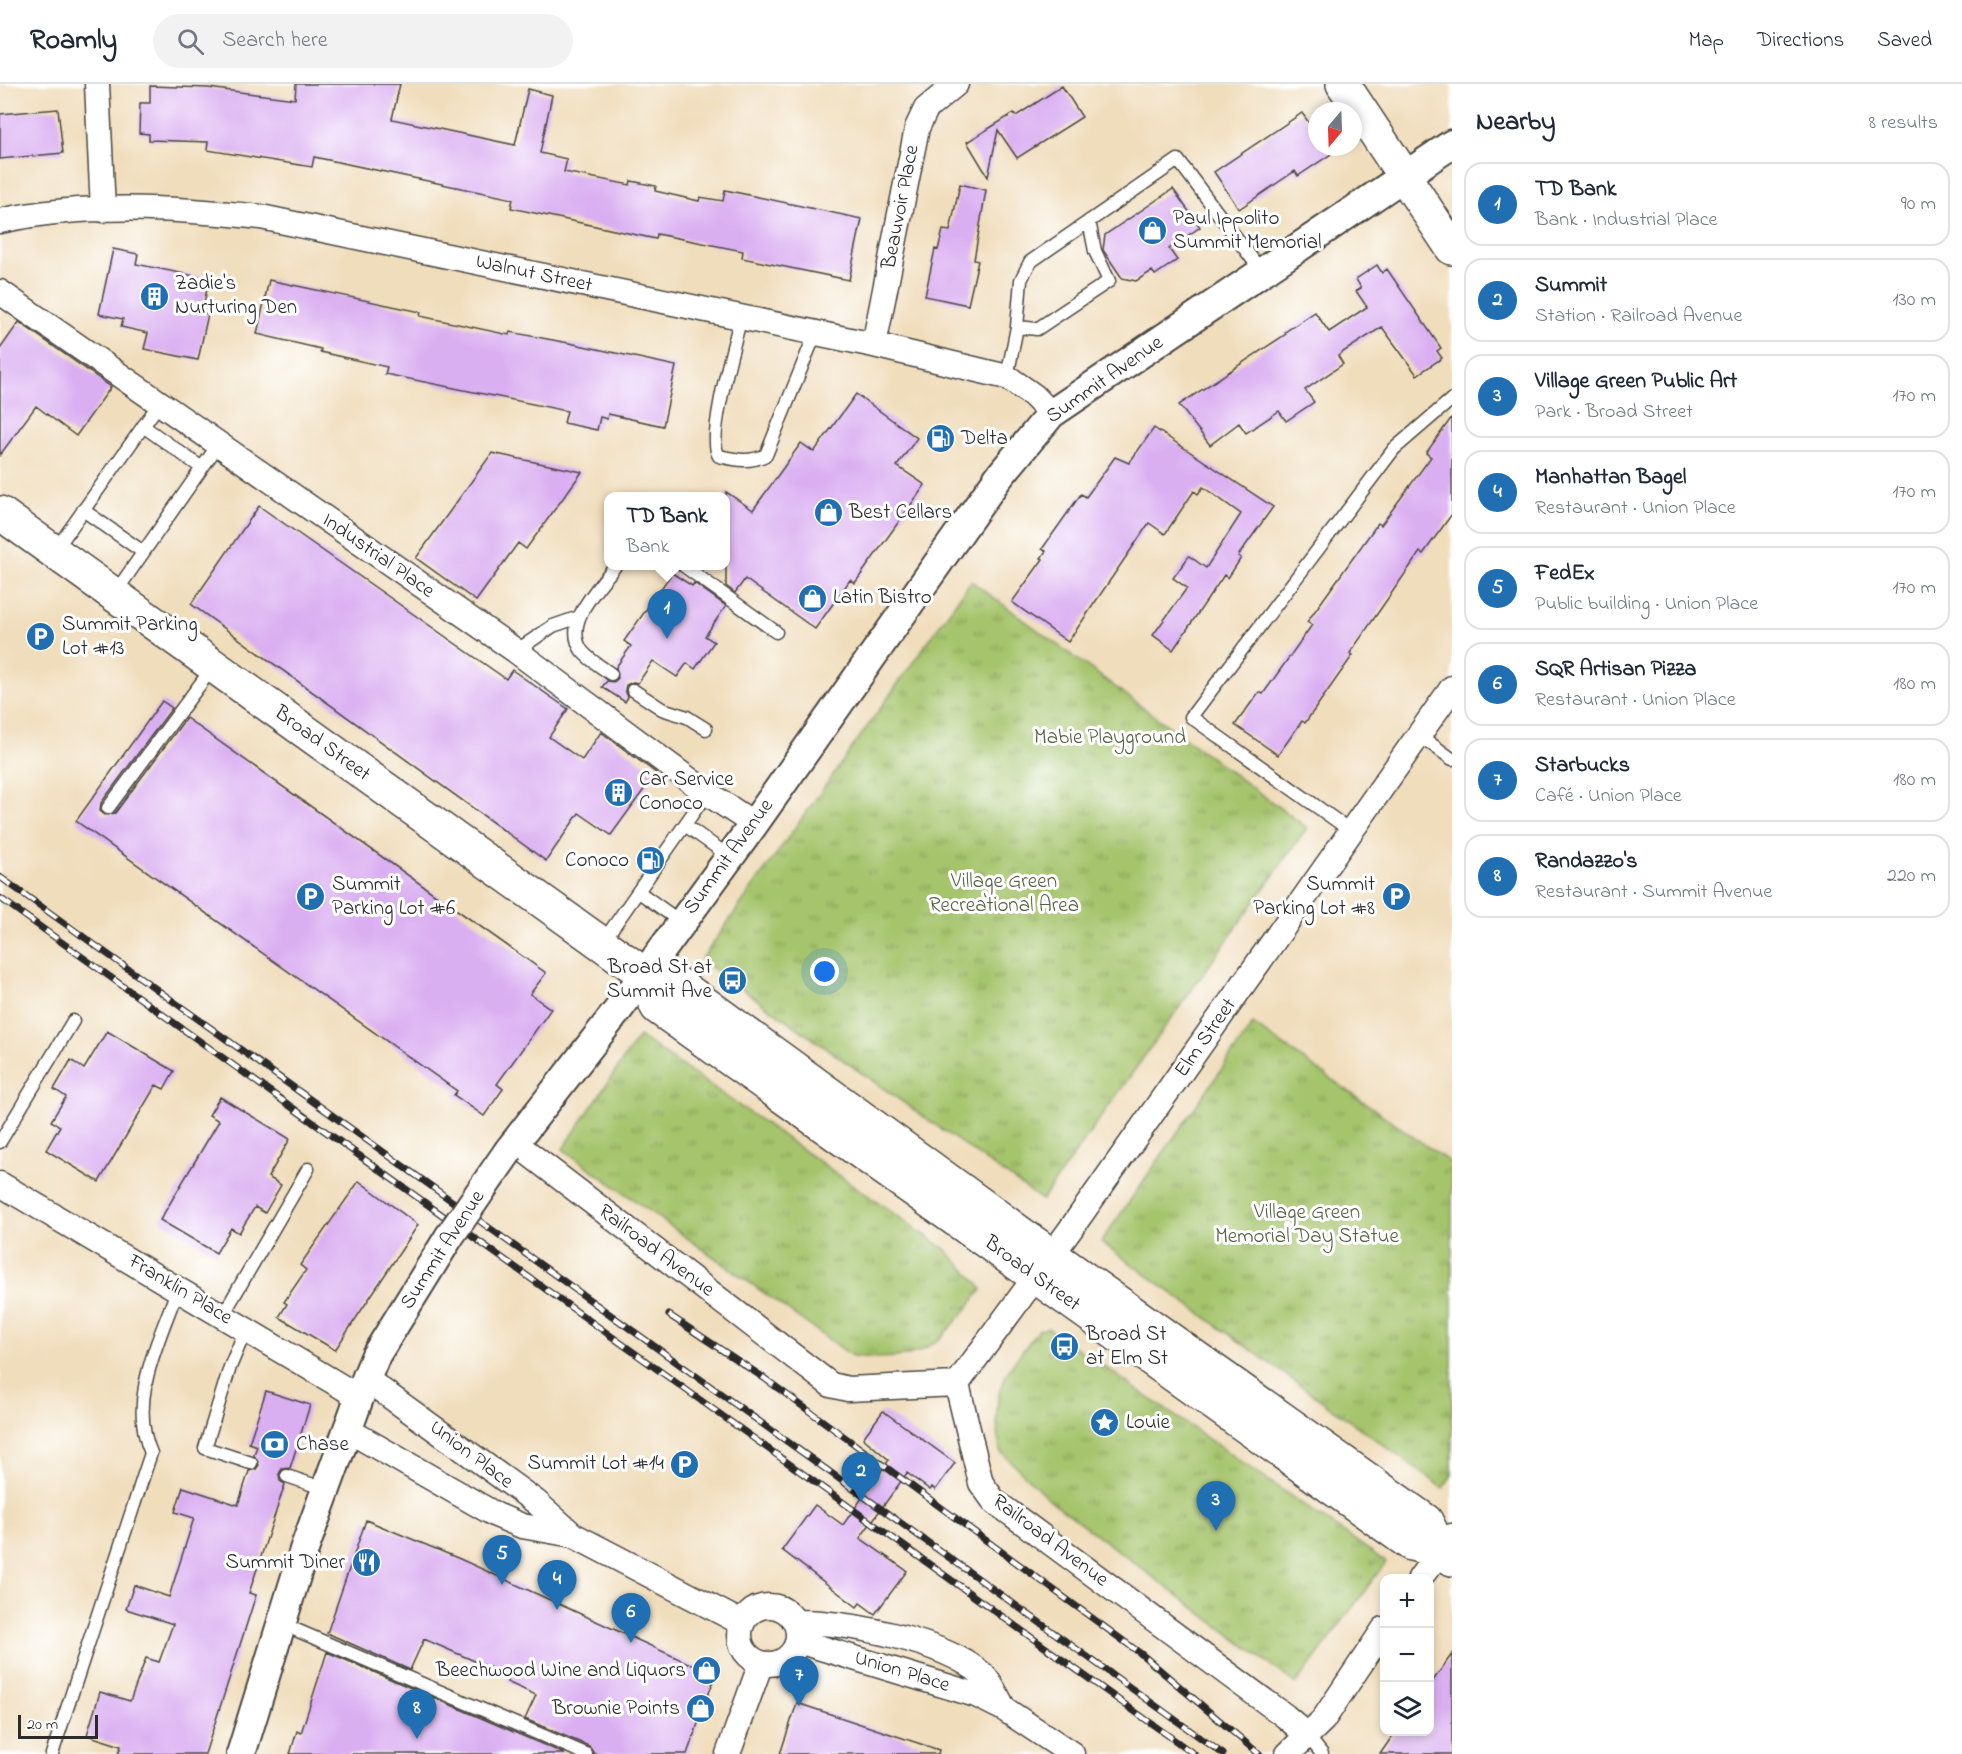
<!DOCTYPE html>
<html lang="en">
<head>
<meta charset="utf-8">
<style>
  body { margin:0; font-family:"Indie Flower",sans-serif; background:#f2f2f3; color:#1f2937 }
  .controls { position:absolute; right:18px; bottom:18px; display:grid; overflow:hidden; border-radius:12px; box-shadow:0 3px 9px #0003 }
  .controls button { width:54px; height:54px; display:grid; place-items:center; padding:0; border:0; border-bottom:2px solid #e0e1e3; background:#fff; color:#1f2937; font:30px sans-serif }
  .compass { position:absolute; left:1308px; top:18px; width:54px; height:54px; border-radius:50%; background:#fff; box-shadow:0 3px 9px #0003; rotate:199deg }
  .scale { position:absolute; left:18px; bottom:15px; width:80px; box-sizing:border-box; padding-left:6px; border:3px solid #2b2b2b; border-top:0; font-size:16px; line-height:21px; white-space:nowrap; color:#2b2b2b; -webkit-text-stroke:4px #fff; paint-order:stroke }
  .you { position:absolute; left:825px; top:888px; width:21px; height:21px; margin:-15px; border:4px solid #fff; border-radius:50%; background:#1a73e8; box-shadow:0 0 0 9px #1a73e833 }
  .badge { display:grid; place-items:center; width:39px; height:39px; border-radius:50%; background:#1f6fb2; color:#fff; font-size:20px; font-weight:700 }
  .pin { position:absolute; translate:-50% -50px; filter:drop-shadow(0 2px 3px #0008) }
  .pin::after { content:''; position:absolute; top:32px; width:21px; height:18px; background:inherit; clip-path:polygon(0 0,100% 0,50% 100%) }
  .popup { position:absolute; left:604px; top:408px; width:126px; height:78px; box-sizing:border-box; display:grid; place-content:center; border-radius:12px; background:#fff; filter:drop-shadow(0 2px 4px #0005); font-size:20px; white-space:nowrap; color:#747a83 }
  .popup b { font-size:22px; color:#1f2937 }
  .popup::after { content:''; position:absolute; left:50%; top:100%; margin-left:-12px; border:12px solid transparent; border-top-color:#fff }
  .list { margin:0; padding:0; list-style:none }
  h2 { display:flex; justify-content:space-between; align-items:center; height:78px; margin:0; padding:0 24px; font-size:26px }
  h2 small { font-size:20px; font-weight:400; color:#747a83 }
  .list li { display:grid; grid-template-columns:39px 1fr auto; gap:18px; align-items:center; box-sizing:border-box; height:84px; margin:0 12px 12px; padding:0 12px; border:2px solid #e0e1e3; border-radius:18px }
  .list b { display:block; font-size:22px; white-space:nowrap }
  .list p { margin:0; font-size:20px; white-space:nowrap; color:#747a83 }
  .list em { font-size:20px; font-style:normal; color:#747a83 }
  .icon { flex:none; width:33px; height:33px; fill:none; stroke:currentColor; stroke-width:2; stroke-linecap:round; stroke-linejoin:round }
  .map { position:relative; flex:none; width:1452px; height:1670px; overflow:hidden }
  header { display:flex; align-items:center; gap:36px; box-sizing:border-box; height:84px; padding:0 30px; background:#fff; border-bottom:2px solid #e0e1e3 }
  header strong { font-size:28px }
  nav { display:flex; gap:33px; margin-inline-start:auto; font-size:21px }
  .search { width:420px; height:54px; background:#f2f2f3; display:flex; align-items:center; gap:15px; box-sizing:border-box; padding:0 21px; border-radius:33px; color:#747a83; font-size:22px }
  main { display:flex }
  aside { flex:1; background:#fff }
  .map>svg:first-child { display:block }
  .park { fill:url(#park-tufts); stroke:#68784c; stroke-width:1.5 }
  .building { fill:#daaff1 }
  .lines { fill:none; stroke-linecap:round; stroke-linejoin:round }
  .service-casing { stroke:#494641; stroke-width:15 }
  .minor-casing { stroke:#494641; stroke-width:27 }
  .tertiary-casing { stroke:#494641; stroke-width:32 }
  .secondary-casing { stroke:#494641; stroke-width:36 }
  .primary-casing { stroke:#494641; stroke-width:36 }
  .service { stroke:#fff; stroke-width:12 }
  .minor { stroke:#fff; stroke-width:24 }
  .tertiary { stroke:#fff; stroke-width:28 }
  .secondary { stroke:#fff; stroke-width:33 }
  .primary { stroke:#fff; stroke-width:33 }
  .rail-casing { stroke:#2b2b2b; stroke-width:7 }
  .rail { stroke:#fff; stroke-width:4.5; stroke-dasharray:14; stroke-linecap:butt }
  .tertiary-bridge-casing { stroke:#494641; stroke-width:32; stroke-linecap:butt }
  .tertiary-bridge { stroke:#fff; stroke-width:28 }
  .labels { text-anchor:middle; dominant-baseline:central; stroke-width:6; stroke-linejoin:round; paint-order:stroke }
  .street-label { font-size:21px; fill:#2b2b2b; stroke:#fff }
  .poi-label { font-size:21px; fill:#2b2b2b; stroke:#fff; text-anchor:start }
  .park-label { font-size:21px; fill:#566142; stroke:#fff }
</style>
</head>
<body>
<header>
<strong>Roamly</strong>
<div class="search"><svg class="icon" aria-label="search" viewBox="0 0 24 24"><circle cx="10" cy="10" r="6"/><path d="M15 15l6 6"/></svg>Search here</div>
<nav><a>Map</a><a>Directions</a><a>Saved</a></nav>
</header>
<main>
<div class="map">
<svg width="1452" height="1670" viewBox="0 0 1452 1670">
  <defs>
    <pattern id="park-tufts" width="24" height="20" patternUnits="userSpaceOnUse" patternTransform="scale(1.5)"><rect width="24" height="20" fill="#a5c46c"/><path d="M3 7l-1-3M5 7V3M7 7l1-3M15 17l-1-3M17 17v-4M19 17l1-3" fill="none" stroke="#879f59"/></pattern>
  </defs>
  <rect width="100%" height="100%" fill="#fff"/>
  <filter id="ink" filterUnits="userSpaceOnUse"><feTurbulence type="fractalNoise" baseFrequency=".0167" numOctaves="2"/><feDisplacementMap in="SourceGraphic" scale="12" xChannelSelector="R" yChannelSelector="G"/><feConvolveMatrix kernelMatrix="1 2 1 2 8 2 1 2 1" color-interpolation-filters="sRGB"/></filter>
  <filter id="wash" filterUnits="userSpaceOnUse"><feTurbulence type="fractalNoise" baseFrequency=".008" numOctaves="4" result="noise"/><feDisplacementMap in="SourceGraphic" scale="24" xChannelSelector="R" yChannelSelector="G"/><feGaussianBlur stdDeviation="1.35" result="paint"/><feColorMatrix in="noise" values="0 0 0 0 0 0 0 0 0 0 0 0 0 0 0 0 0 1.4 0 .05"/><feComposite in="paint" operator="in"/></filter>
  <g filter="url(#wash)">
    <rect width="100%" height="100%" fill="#f0ddbc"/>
    <path class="park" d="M971,497L1307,744L1042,1116L701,876Z
      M1253,940L1452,1080V1391L1443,1404L1101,1158Z
      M639,952L945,1165L979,1200L982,1206C937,1261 927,1280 852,1272L563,1065Z
      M1048,1244L1386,1478L1296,1600L1050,1416L1000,1367C998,1350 995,1332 998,1315C1001,1290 1024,1266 1038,1246Z"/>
    <g id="blocks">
      <path class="building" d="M296,0H400L392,35L515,61L528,5L552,11L540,69L567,75L564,88L630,101L631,97L656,102L655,107L699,117L700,113L723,117L725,106L862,135L849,196L742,174L743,167L657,150L656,155L511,124L513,115L314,73L312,83L207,66L208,58L149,56V50L139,49L140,19H150V2L208,4L295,15Z
        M1062,2L1082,33L1017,74L998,46L988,93L967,58L1014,29L1016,32Z
        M58,25L63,69L0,75V30Z
        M1302,29L1317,50V63H1326L1331,70L1298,92L1295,87L1239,125L1214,88Z
        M960,100L986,106L974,176L978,177L968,221L925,212L935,165L938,166L943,146L950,147Z
        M1173,105L1200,143L1169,165L1177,176L1155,191L1152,187L1136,197L1122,194L1103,166L1105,151Z
        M113,165L138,170L136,180L209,195L202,229L208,230L198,276L144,265L148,249L121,243L123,235L99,230Z
        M1377,181L1382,189L1387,185L1441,264L1437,267L1442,274L1417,291L1382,243L1343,268L1338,272L1343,280L1305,306L1314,318L1286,337L1279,327L1246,349L1239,339L1210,361L1179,321L1286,250L1285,248L1315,228L1329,248L1367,223L1356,207L1361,204L1356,195Z
        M269,196L421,228L420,232L509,251L510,248L574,260L676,282L663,342L608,330L607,335L600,333L597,346L564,339L567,327L385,290L387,283L320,268L321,265L257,250Z
        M19,238L111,303L76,352L36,322L0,371V265Z
        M856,310L917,354L897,382L925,401L855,499L850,496L815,545L745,495L735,509L726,502V408L753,426L801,359L814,368Z
        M1452,333V430L1423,470L1420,468L1350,569L1353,571L1305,639L1302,637L1278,671L1235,641L1259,608L1263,610L1312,541L1307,538L1378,439L1381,441L1431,373L1426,369Z
        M1154,344L1273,423L1238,472L1241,474L1228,494L1224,491L1173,566L1153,551L1187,504L1173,494L1189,472L1206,484L1241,430L1203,403L1198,410L1194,407L1165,450L1149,439L1068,558L1012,518L1043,475L1041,474L1046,467L1042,465L1081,410L1086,413L1115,373L1129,379Z
        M492,369L582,388L526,465L518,459L476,517L416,474Z
        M259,422L506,595L512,586L568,625L549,653L582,676L601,648L656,689L611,751L579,729L546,777L191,520Z
        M672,489L692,502L694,499L726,522L705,552L714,558L695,585L687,579L677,593L653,577L638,599L633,598L626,601L625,606L628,613L625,618L602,603L607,597L614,598L618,594L616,583L631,562L624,557Z
        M162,617L172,624L101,719L100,727L104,731L115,729L186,634L546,889L530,910L551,925L497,1000L503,1005L484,1032L454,1011L457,1007L76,737Z
        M107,947L174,987L164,1005L156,1001L99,1098L46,1066L60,1042L51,1037L66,1013L54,1005L71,976L84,985Z
        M220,1013L290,1055L268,1093L281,1101L265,1129L255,1123L239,1149L231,1144L216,1169L160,1136L219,1037L209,1031Z
        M359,1097L418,1141L335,1266L279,1233L287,1220L284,1218L306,1186L300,1181Z
        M266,1307L310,1321L290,1384L282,1385L279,1390L280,1397L285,1400L249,1509L256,1511L205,1670H118L121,1662L87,1651L100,1608L130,1617L146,1574L159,1578L173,1540L126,1525L134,1501L169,1513L194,1434L175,1428L183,1403L238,1421L249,1387L256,1385L259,1381L254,1371L257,1362L249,1359Z
        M883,1327L955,1379L935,1406L932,1403L930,1406L907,1389L860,1454L907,1487L875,1530L860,1519L857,1523L782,1466L815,1421L843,1441L889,1376L863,1354Z
        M366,1436L460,1475L710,1589L713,1598L687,1670H594L589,1662L525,1635L536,1611L507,1598L509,1592L424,1555L410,1586L327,1549Z
        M327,1568L565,1670H290L297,1647L301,1649Z
        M1452,1570V1670H1380L1396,1647H1430V1601Z
        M797,1619L939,1666L938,1670H780Z"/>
    </g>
  </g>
  <g filter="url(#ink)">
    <use href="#blocks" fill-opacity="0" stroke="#494641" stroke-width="1.5"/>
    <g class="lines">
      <defs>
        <path id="service" d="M741,233C735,257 706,355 719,372C737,376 749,379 766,371L816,248
          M1017,243L1037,245L1109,197L1095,167L1089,137
          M1007,293L1017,243L1021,196L1030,178L1178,76L1262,188
          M143,342L202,384
          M83,426L143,468
          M56,465L159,320
          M684,482L776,548
          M115,509L218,361
          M516,567L553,542L579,533
          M611,590C602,583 589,576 582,567C562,538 599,504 615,482
          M633,606L662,625L687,633L706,645
          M1419,651L1452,675
          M108,724L213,583
          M685,741L730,773
          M1351,747L1191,633L1394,365L1452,315
          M639,808L682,839
          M602,859L707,709
          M0,1058L73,937
          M223,1231L308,1085
          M246,1245L230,1283L205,1364L251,1379
          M287,1392L325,1405
          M282,1540L586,1670
          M1307,1651L1322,1670
          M52,1670L151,1369C127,1316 160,1255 178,1204"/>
        <path id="minor" d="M97,0L103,126
          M0,137C85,118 175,124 261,133L874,261L1007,293L1034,312L1051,330
          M0,208L516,567L707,709L754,740
          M874,261L917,44L926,25L956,0
          M515,1059L831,1301L848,1305L957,1300
          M0,1100L359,1313
          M366,1295L536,1418L573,1451L742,1539
          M957,1300L1070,1146L1452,604
          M957,1300L981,1399L994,1417L1285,1632L1307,1651
          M346,1345L496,1431L522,1442L573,1451
          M1420,1494L1452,1452
          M740 1551a29 29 0 1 1 58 0a29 29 0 1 1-58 0Z
          M796,1538C847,1538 942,1556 982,1590C991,1598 998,1614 1004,1625
          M798,1557L976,1611L1004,1625L1072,1670
          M728,1670L761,1579
          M1288,1670L1323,1636L1384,1545"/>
        <path id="tertiary" d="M509,1066L618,926L754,740L998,394L1051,330L1452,60
          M241,1670L305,1463L366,1295L376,1271L449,1153"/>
        <path id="secondary" d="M0,429L644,890L674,897L1023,1151L1426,1437L1441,1467
          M644,890L657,923L1411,1460L1441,1467L1452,1475"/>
        <path id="primary" d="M1343,0L1452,164"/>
      </defs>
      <use href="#service" class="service-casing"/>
      <use href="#minor" class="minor-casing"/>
      <use href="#tertiary" class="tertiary-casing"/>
      <use href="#secondary" class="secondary-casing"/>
      <use href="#primary" class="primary-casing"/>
      <use href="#service" class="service"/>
      <use href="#minor" class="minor"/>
      <use href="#tertiary" class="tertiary"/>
      <use href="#secondary" class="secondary"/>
      <use href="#primary" class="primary"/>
      <defs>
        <path id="rail" d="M0,793L1223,1670
          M0,814L1194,1670
          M669,1231L764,1294L1140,1569L1259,1670"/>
      </defs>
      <use href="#rail" class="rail-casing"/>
      <use href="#rail" class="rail"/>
      <defs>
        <path id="tertiary-bridge" d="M449,1153L509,1066"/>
      </defs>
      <use href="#tertiary-bridge" class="tertiary-bridge-casing"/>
      <use href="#tertiary-bridge" class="tertiary-bridge"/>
    </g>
  </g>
  <defs>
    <symbol id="shop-disc" viewBox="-11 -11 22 22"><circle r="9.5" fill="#1f6fb2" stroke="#fff"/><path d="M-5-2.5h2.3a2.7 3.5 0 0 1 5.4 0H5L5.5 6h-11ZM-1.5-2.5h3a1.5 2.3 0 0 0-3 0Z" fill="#fff"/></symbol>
    <symbol id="building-disc" viewBox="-11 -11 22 22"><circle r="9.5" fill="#1f6fb2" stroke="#fff"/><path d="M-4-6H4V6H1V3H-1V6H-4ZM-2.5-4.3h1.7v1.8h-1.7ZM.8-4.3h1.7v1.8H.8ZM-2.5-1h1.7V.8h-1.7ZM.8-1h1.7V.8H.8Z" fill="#fff"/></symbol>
    <symbol id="fuel-disc" viewBox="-11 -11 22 22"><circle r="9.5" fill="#1f6fb2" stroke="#fff"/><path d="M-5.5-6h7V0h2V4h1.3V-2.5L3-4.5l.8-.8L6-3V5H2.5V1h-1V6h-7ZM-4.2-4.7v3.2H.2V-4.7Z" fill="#fff"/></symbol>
    <symbol id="parking-disc" viewBox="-11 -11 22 22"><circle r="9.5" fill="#1f6fb2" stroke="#fff"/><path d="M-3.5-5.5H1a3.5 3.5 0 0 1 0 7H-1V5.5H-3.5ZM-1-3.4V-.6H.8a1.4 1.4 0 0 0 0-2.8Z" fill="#fff"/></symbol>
    <symbol id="bus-disc" viewBox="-11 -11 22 22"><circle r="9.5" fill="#1f6fb2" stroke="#fff"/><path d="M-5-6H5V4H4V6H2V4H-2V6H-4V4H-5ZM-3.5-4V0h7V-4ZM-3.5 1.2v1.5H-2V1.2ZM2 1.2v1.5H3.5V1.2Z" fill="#fff"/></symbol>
    <symbol id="sight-disc" viewBox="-11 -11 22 22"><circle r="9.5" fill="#1f6fb2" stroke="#fff"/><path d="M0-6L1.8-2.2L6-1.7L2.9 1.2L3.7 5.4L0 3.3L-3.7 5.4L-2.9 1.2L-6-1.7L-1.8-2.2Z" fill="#fff"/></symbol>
    <symbol id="bank-disc" viewBox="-11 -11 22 22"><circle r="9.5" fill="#1f6fb2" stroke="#fff"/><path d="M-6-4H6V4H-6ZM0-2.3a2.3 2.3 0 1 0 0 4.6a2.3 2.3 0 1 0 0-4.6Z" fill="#fff"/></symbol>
    <symbol id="restaurant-disc" viewBox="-11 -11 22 22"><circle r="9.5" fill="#1f6fb2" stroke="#fff"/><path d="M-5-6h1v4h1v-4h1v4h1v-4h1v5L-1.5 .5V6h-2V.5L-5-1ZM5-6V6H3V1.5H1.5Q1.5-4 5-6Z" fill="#fff"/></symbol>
  </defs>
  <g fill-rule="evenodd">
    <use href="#shop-disc" x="1136" y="130" width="33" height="33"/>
    <use href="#building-disc" x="138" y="196" width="33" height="33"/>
    <use href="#fuel-disc" x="924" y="338" width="33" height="33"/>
    <use href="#shop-disc" x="812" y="412" width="33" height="33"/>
    <use href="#shop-disc" x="796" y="498" width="33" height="33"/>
    <use href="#parking-disc" x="24" y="536" width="33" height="33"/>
    <use href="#building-disc" x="602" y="692" width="33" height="33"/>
    <use href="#fuel-disc" x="634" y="760" width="33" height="33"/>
    <use href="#parking-disc" x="294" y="796" width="33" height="33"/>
    <use href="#parking-disc" x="1380" y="796" width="33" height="33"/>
    <use href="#bus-disc" x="716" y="880" width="33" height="33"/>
    <use href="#bus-disc" x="1048" y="1246" width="33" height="33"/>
    <use href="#sight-disc" x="1088" y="1322" width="33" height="33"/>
    <use href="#bank-disc" x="258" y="1344" width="33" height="33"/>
    <use href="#parking-disc" x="668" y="1364" width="33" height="33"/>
    <use href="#restaurant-disc" x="350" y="1462" width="33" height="33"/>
    <use href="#shop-disc" x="690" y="1570" width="33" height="33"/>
    <use href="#shop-disc" x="684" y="1608" width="33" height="33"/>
  </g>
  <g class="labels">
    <g class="street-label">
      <text transform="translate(901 123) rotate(-79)">Beauvoir Place</text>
      <text transform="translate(534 190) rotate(12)">Walnut Street</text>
      <text transform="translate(1105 296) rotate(-35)">Summit Avenue</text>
      <text transform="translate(378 472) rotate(35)">Industrial Place</text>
      <text transform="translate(322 660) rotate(36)">Broad Street</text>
      <text transform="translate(729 773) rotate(-54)">Summit Avenue</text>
      <text transform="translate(1206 954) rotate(-55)">Elm Street</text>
      <text transform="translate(443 1166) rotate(-57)">Summit Avenue</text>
      <text transform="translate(656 1167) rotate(37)">Railroad Avenue</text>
      <text transform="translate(1032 1190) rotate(36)">Broad Street</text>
      <text transform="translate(180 1206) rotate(31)">Franklin Place</text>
      <text transform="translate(471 1371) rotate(37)">Union Place</text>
      <text transform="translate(1050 1457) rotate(37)">Railroad Avenue</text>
      <text transform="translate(902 1588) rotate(17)">Union Place</text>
    </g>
    <g class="poi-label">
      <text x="1173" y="135">Paul Ippolito<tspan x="1173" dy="24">Summit Memorial</tspan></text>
      <text x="175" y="200">Zadie's<tspan x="175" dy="24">Nurturing Den</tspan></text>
      <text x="961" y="355">Delta</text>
      <text x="849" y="429">Best Cellars</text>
      <text x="833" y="514">Latin Bistro</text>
      <text x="62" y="541">Summit Parking<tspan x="62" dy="24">Lot #13</tspan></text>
      <text x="639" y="696">Car Service<tspan x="639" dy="24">Conoco</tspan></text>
      <text x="629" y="777" text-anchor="end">Conoco</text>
      <text x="332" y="801">Summit<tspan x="332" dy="24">Parking Lot #6</tspan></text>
      <text x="1375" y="801" text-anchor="end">Summit<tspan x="1375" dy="24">Parking Lot #8</tspan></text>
      <text x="712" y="884" text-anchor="end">Broad St at<tspan x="712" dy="24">Summit Ave</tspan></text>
      <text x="1086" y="1251">Broad St<tspan x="1086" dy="24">at Elm St</tspan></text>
      <text x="1126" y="1339">Louie</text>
      <text x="296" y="1361">Chase</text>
      <text x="664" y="1380" text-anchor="end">Summit Lot #14</text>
      <text x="345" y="1479" text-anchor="end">Summit Diner</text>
      <text x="686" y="1587" text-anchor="end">Beechwood Wine and Liquors</text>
      <text x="680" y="1625" text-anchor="end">Brownie Points</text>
    </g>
    <g class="park-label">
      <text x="1110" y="654">Mabie Playground</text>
      <text x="1004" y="798">Village Green<tspan x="1004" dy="24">Recreational Area</tspan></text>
      <text x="1307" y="1129">Village Green<tspan x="1307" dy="24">Memorial Day Statue</tspan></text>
    </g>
  </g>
</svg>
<div class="controls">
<button>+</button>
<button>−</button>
<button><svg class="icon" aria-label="layers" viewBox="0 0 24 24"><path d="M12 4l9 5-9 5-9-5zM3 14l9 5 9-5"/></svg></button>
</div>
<svg class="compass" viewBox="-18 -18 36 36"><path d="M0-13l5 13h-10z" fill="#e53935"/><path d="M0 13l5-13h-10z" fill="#747a83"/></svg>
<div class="scale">20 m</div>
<div class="you"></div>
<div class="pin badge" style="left:667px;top:555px">1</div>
<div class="popup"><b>TD Bank</b>Bank</div>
<div class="pin badge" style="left:861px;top:1418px">2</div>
<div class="pin badge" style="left:1216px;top:1447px">3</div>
<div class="pin badge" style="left:557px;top:1526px">4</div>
<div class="pin badge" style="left:502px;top:1501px">5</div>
<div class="pin badge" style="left:631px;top:1559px">6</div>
<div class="pin badge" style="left:799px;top:1622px">7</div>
<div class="pin badge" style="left:417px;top:1655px">8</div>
</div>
<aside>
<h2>Nearby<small>8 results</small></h2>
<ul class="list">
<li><span class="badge">1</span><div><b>TD Bank</b><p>Bank · Industrial Place</p></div><em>90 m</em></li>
<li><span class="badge">2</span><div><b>Summit</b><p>Station · Railroad Avenue</p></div><em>130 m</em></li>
<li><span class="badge">3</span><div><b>Village Green Public Art</b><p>Park · Broad Street</p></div><em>170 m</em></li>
<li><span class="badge">4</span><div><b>Manhattan Bagel</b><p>Restaurant · Union Place</p></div><em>170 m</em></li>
<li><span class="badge">5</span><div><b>FedEx</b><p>Public building · Union Place</p></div><em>170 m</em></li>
<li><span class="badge">6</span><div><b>SQR Artisan Pizza</b><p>Restaurant · Union Place</p></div><em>180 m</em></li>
<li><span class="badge">7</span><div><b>Starbucks</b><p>Café · Union Place</p></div><em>180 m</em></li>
<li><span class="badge">8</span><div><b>Randazzo's</b><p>Restaurant · Summit Avenue</p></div><em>220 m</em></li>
</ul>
</aside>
</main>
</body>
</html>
